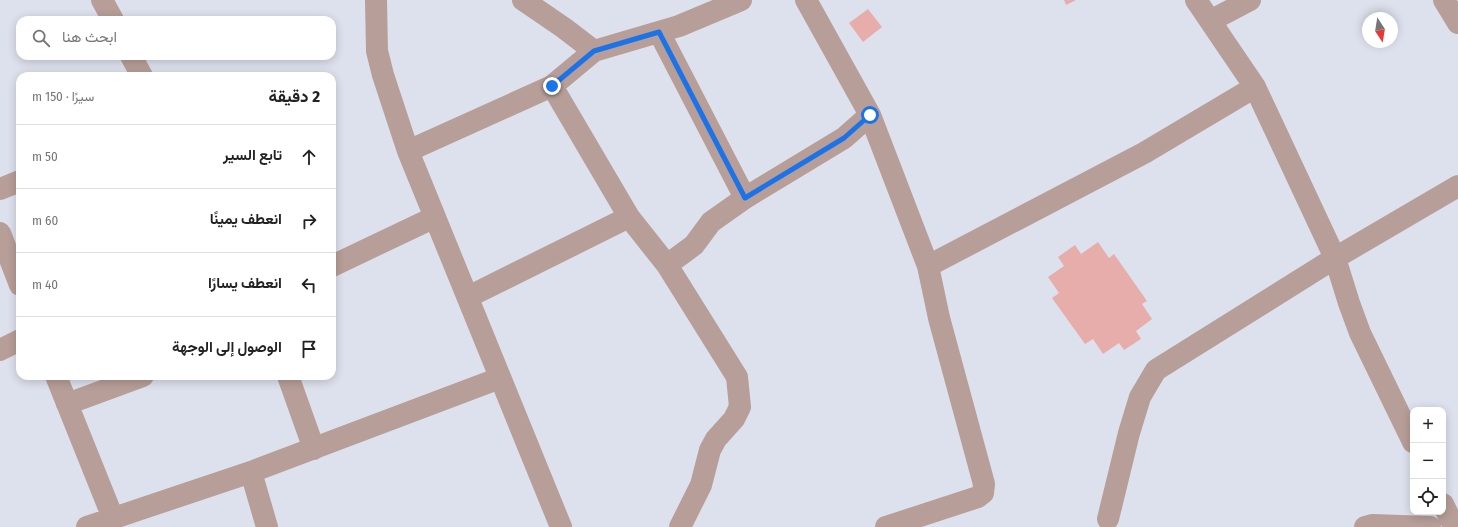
<!DOCTYPE html>
<html lang="ar">
<head>
<meta charset="utf-8">
<style>
  body { margin:0; font-family:"Fira Sans Condensed",Vazirmatn,sans-serif; background:#f2f2f2; color:#222; direction:rtl }
  .controls { position:absolute; right:12px; bottom:12px; display:grid; overflow:hidden; border-radius:8px; box-shadow:0 2px 10px #0003 }
  .controls button { width:36px; height:36px; display:grid; place-items:center; padding:0; border:0; border-bottom:1px solid #e0e0e0; background:#fff; color:#222; font:20px sans-serif }
  .compass { position:absolute; left:1362px; top:12px; width:36px; height:36px; border-radius:50%; background:#fff; box-shadow:0 2px 10px #0003; rotate:168deg }
  .stop { position:absolute; width:12px; height:12px; margin:-9px; border:3px solid #1a73e8; border-radius:50%; background:#fff }
  .stop.end { background:#1a73e8; border-color:#fff; box-shadow:0 1px 4px #0008 }
  .list { margin:0; padding:0; list-style:none }
  h2 { display:flex; justify-content:space-between; align-items:center; height:52px; margin:0; padding:0 16px; font-size:17px }
  h2 small { font-size:13px; font-weight:400; color:#767676 }
  .list li { display:grid; grid-template-columns:26px 1fr auto; gap:12px; align-items:center; box-sizing:border-box; height:64px; padding:0 16px; border-top:1px solid #e0e0e0 }
  .list b { display:block; font-size:15px; white-space:nowrap }
  .list em { font-size:13px; font-style:normal; color:#767676 }
  .icon { flex:none; width:22px; height:22px; fill:none; stroke:currentColor; stroke-width:2; stroke-linecap:round; stroke-linejoin:round }
  .map { position:relative; flex:none; width:1458px; height:527px; overflow:hidden; direction:ltr }
  .search { position:absolute; background:#fff; box-shadow:0 2px 10px #0003; left:16px; top:16px; width:320px; height:44px; display:flex; align-items:center; gap:10px; box-sizing:border-box; padding:0 14px; border-radius:12px; color:#767676; font-size:15px }
  .panel { position:absolute; background:#fff; box-shadow:0 2px 10px #0003; left:16px; top:72px; width:320px; height:308px; border-radius:12px; direction:rtl }
  .map>svg:first-child { display:block }
  .building { fill:#e6adab }
  .lines { fill:none; stroke-linecap:round; stroke-linejoin:round }
  .minor { stroke:#b79e98; stroke-width:22 }
  .route { stroke:#1a73e8; stroke-width:5 }
</style>
</head>
<body>
<div class="map">
<svg width="1458" height="527" viewBox="0 0 1458 527">
  <rect width="100%" height="100%" fill="#dde1ed"/>
  <path class="building" d="M1064,0H1076L1066,5Z
    M868,9L882,27L863,42L849,23Z
    M1098,242L1109,258L1114,254L1147,301L1142,304L1152,319L1136,331L1141,339L1124,350L1119,343L1103,354L1093,339L1085,344L1052,298L1059,293L1048,277L1064,266L1058,257L1075,245L1081,254Z"/>
  <g class="lines">
    <path class="minor" d="M102,0L113,20
      M376,0L377,51L383,75L408,151L561,527
      M523,0L564,28L594,51L679,26L741,0
      M806,0L870,115L928,266L939,318L984,484L983,493L978,497L886,527
      M1196,0L1255,87L1335,258L1349,303L1360,333L1413,442
      M1444,0L1458,23
      M1210,21L1250,0
      M659,32L745,198
      M131,56L142,76
      M552,86L629,217L667,265L737,377L740,407L734,419L716,439L710,450L701,485L680,527
      M408,151L552,86L594,51
      M0,189L20,181
      M0,233L20,285
      M667,265L694,245L711,222L745,198L844,138L870,115
      M332,266L435,217
      M928,266L1144,153L1255,87
      M468,297L629,217
      M0,350L20,340
      M56,376L113,518
      M288,376L314,449
      M67,404L143,376
      M251,472L267,527
      M1443,504L1454,527
      M1108,519L1129,433L1140,397L1156,370L1335,258L1458,186
      M87,527L251,472L500,378
      M1365,527L1372,525L1430,527"/>
  </g>
  <g class="lines">
    <path class="route" d="M552,86L594,51L659,32L745,198L844,138L870,115"/>
  </g>
</svg>
<div class="controls">
<button>+</button>
<button>−</button>
<button><svg class="icon" aria-label="locate" viewBox="0 0 24 24"><circle cx="12" cy="12" r="6"/><path d="M12 2v4M12 18v4M2 12h4M18 12h4"/></svg></button>
</div>
<svg class="compass" viewBox="-18 -18 36 36"><path d="M0-13l5 13h-10z" fill="#e53935"/><path d="M0 13l5-13h-10z" fill="#767676"/></svg>
<div class="stop" style="left:870px;top:115px"></div>
<div class="stop end" style="left:552px;top:86px"></div>
<div class="search"><svg class="icon" aria-label="search" viewBox="0 0 24 24"><circle cx="10" cy="10" r="6"/><path d="M15 15l6 6"/></svg>ابحث هنا</div>
<section class="panel">
<h2>2 دقيقة<small>سيرًا · 150 m</small></h2>
<ul class="list">
<li><svg class="icon" aria-label="ahead" viewBox="0 0 24 24"><path d="M12 20V5M6 11l6-6 6 6"/></svg><div><b>تابع السير</b></div><em>50 m</em></li>
<li><svg class="icon" aria-label="right" viewBox="0 0 24 24"><path d="M7 20v-9h11M14 6l5 5-5 5"/></svg><div><b>انعطف يمينًا</b></div><em>60 m</em></li>
<li><svg class="icon" aria-label="left" viewBox="0 0 24 24"><path d="M17 20v-9H6M10 6l-5 5 5 5"/></svg><div><b>انعطف يسارًا</b></div><em>40 m</em></li>
<li><svg class="icon" aria-label="arrive" viewBox="0 0 24 24"><path d="M6 21V4h12l-3 4 3 4H6"/></svg><div><b>الوصول إلى الوجهة</b></div></li>
</ul>
</section>
</div>
</body>
</html>
